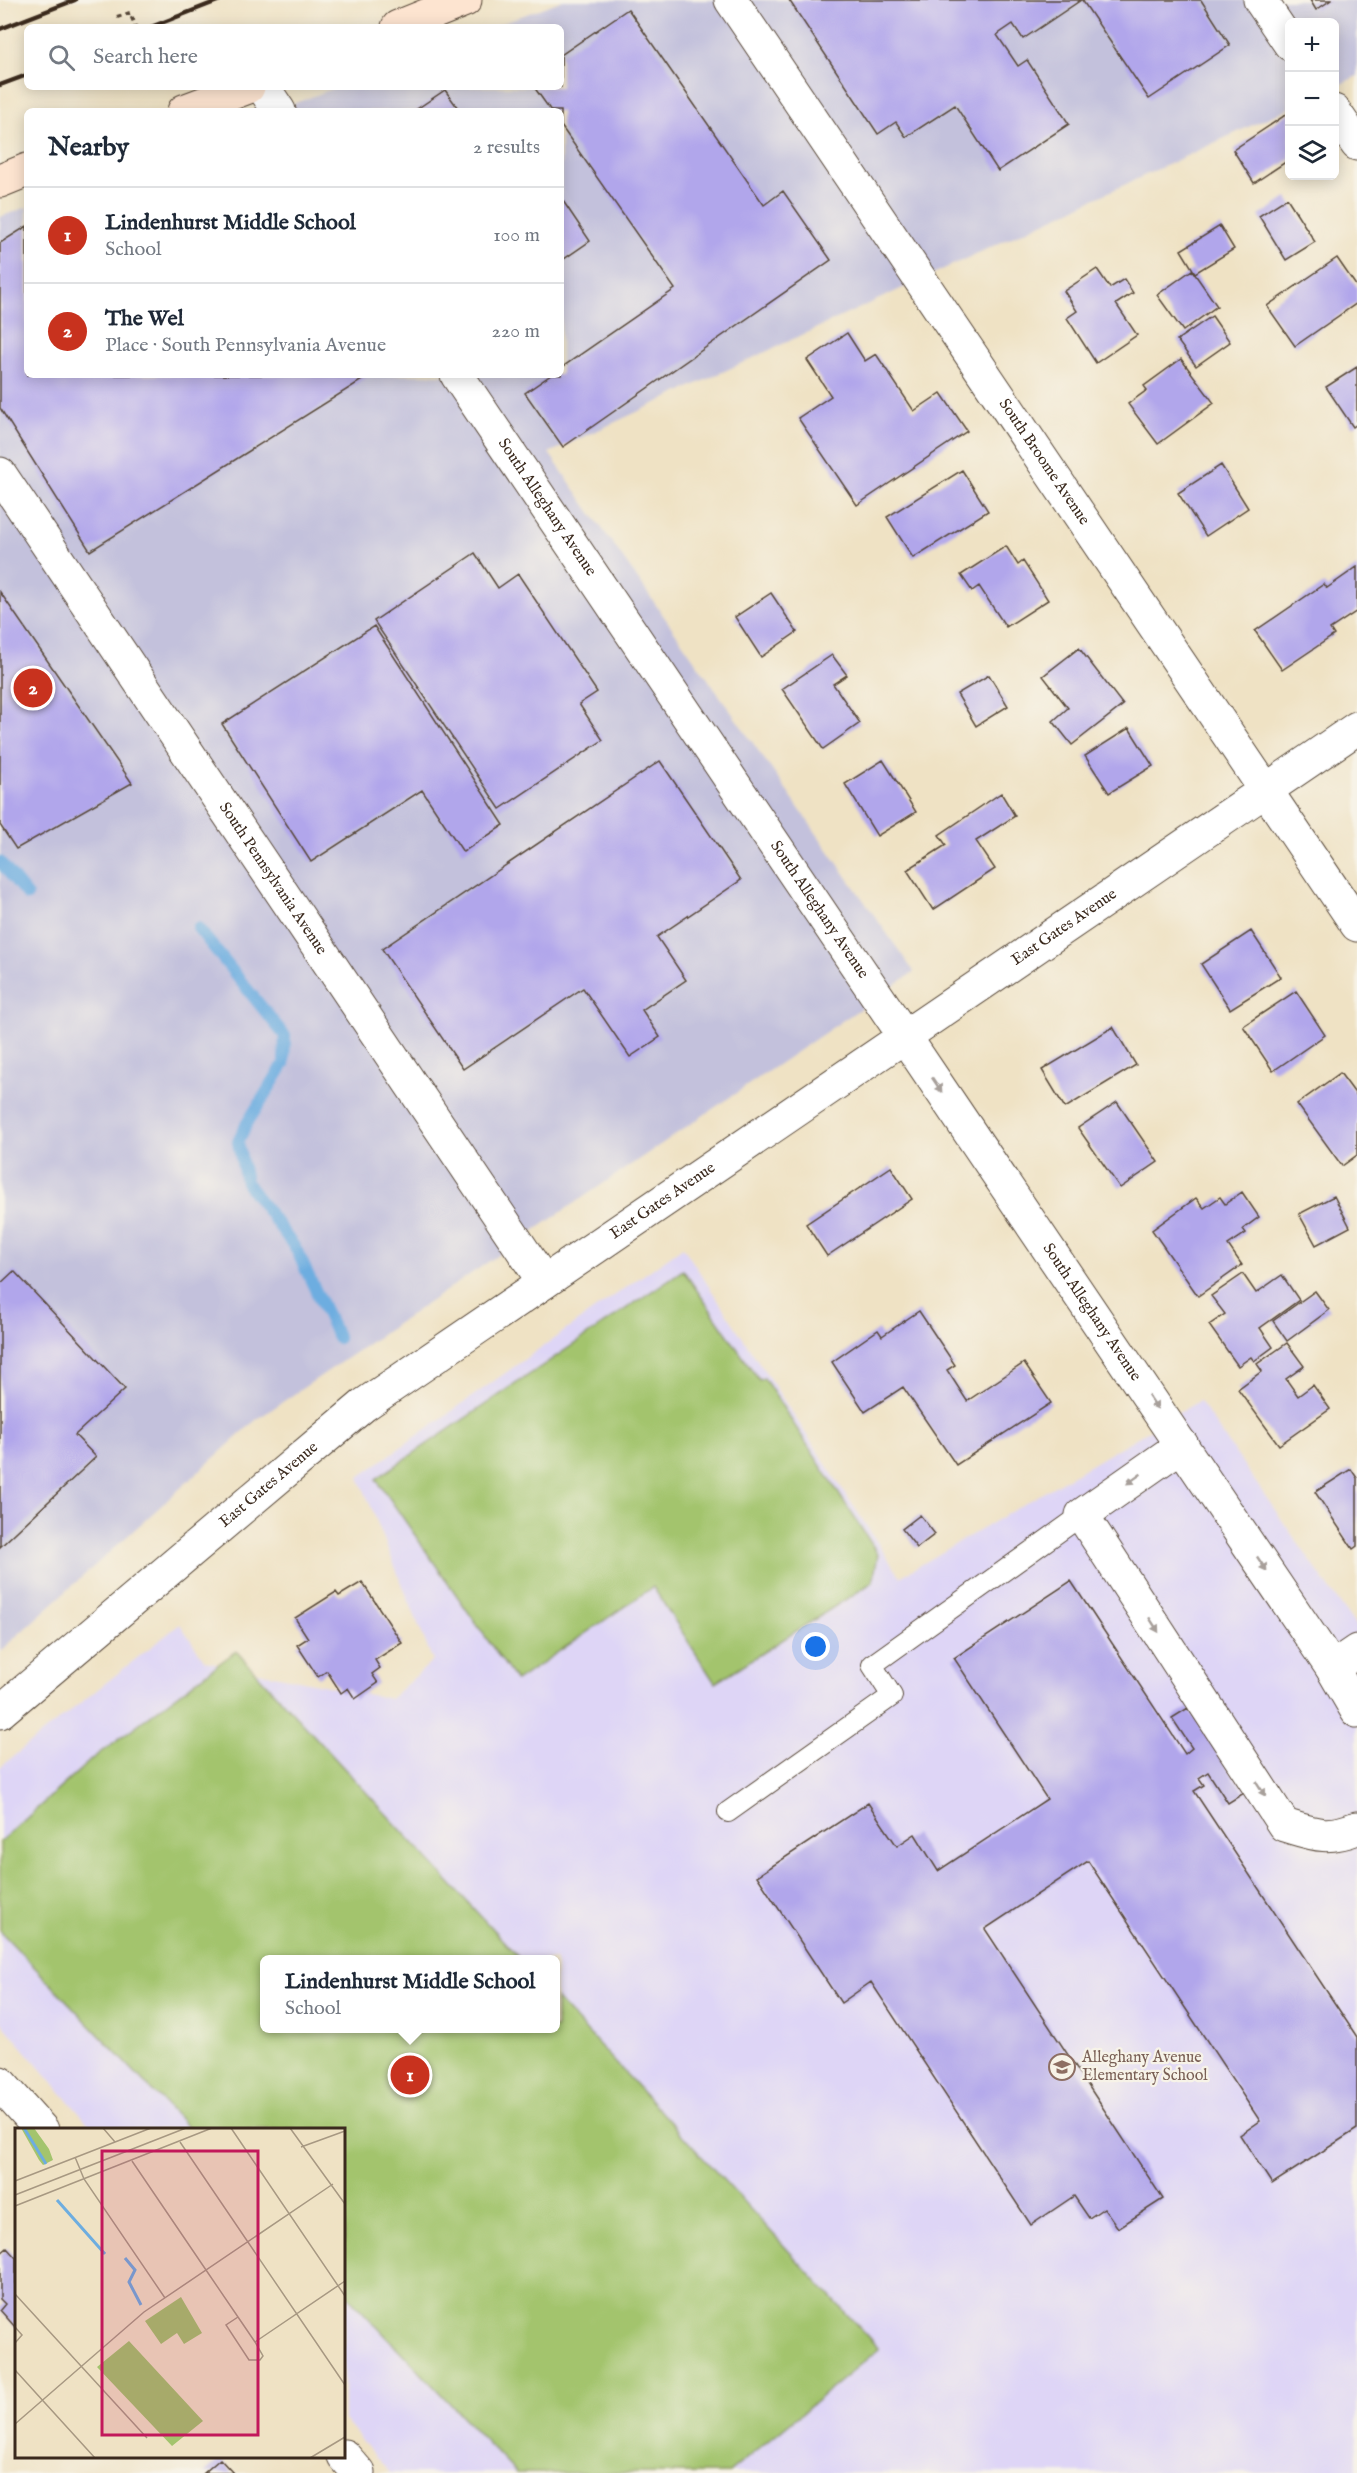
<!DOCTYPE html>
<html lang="en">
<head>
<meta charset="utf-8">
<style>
  body { margin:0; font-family:"IM FELL English",serif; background:#f2f2f3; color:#1f2937 }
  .controls { position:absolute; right:18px; top:18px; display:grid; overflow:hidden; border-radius:9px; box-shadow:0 3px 15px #0003 }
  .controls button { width:54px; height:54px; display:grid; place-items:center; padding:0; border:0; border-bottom:2px solid #e0e1e3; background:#fff; color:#1f2937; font:30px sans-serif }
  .you { position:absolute; left:816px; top:1647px; width:21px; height:21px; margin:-15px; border:4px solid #fff; border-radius:50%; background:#1a73e8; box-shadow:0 0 0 9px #1a73e833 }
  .badge { display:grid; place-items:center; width:39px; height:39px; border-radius:50%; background:#c8321e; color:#fff; font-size:20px; font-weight:700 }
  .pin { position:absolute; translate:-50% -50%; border:3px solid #fff; box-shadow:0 2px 6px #0006 }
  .popup { position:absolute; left:260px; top:1955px; width:300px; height:78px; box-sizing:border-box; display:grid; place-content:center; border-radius:9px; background:#fff; filter:drop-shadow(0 2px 4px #0005); font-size:20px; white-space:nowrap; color:#747a83 }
  .popup b { font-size:22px; color:#1f2937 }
  .popup::after { content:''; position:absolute; left:50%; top:100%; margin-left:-12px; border:12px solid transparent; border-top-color:#fff }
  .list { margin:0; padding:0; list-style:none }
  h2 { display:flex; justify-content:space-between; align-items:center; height:78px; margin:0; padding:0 24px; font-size:26px }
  h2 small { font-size:20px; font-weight:400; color:#747a83 }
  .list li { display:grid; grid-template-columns:39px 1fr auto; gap:18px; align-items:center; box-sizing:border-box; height:96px; padding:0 24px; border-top:2px solid #e0e1e3 }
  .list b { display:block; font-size:22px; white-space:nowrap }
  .list p { margin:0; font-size:20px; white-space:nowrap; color:#747a83 }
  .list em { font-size:20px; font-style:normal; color:#747a83 }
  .icon { flex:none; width:33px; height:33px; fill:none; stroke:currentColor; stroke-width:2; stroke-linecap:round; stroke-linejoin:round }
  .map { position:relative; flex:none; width:1357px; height:2473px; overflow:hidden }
  .search { position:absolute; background:#fff; box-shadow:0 3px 15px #0003; left:24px; top:24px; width:540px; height:66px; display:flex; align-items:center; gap:15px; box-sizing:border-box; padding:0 21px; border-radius:9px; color:#747a83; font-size:22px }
  .panel { position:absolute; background:#fff; box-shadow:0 3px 15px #0003; left:24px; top:108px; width:540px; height:270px; border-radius:9px }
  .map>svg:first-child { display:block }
  .built { fill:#ded5f6; fill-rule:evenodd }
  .industrial { fill:#c3c1dc }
  .green { fill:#a3c46d; stroke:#6f7746; stroke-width:1.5 }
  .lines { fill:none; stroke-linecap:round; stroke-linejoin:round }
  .stream { stroke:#6dade0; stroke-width:12 }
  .building { fill:#b1a6eb }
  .service-casing { stroke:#564637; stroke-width:22 }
  .minor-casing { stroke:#564637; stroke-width:35 }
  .secondary-casing { stroke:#564637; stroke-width:35 }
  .path { stroke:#564637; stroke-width:4; stroke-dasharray:4.5 4.5; stroke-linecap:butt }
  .service { stroke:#fff; stroke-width:20 }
  .minor { stroke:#fff; stroke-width:33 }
  .secondary { stroke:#fde4d0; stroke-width:33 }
  .rail { stroke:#3b2a1e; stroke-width:4.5 }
  .oneway { fill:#a79f9a }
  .labels { text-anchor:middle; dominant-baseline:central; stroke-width:4.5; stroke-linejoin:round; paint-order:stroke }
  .street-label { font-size:16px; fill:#3b2a1e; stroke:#f7f3e8 }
  .education-label { font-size:16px; fill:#785e54; stroke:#f7f3e8; text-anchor:start }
  .inset-river { fill:none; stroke:#6dade0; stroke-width:3 }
  .inset-road { fill:none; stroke:#a79882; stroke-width:1.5 }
  .view { fill:#c2185b; fill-opacity:0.15; stroke:#c2185b; stroke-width:3 }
  .inset-edge { fill:none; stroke:#3b2a1e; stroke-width:3 }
</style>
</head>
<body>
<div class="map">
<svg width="1357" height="2473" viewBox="0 0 1357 2473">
  <rect width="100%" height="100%" fill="#f7f3e8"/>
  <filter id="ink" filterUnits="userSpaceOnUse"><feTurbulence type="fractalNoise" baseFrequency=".0167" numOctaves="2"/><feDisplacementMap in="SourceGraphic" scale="12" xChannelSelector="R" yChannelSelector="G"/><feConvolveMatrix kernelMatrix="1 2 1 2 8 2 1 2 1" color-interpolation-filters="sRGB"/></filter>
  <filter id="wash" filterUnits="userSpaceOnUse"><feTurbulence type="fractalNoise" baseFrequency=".008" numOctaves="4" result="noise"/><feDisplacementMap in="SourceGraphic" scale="24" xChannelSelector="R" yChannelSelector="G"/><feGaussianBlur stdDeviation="1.35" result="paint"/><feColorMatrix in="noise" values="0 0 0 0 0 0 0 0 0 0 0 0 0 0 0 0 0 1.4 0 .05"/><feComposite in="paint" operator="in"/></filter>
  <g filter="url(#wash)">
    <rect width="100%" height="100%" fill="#efe2c4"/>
    <path class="built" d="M683,1247L900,1577L1199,1401L1357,1628V2473H390L344,2420V2130L93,2129L0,2021V1767L180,1624L205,1661L390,1699L433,1661L359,1477ZM264,1960H556V2028H264Z"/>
    <path class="industrial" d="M563,0H1357V76L1335,87L1334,22H1290L1289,108L549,453L914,972L256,1420L0,1651V217L27,207V375H561V111H275L337,87H561V27H493Z"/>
    <path class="green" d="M683,1270L759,1380L764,1378L878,1554L873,1582L715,1683L653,1587L516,1681L376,1479Z
      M236,1651L520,1959L264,1960V2028H556V1998L879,2349L729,2473H516L344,2292V2130L189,2129L0,1931V1842L93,1758Z"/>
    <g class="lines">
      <path class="stream" d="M0,862L27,895
        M198,928L285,1036L284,1064L246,1125L238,1142L246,1182L296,1249L338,1338"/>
    </g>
    <g id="blocks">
      <path class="building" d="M789,0H1081L1023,39L1013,24L997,35L1018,66L1027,60L1069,124L998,171L955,105L906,137L896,122L878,134Z
        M1082,0H1201L1230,45L1149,99Z
        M1310,0H1331L1316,10Z
        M628,9L764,205L783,191L831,260L563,447L525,393L551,375H561V368L675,289L561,126V111H551L534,87H561V55Z
        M445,90L460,111H414Z
        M1290,112V159L1254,183L1233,150Z
        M561,198L590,241L561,261Z
        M1287,198L1315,242L1286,260L1259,216Z
        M27,226V375H370L90,551L0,408V243Z
        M1220,226L1234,249L1195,273L1181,250Z
        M1337,258L1357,287V303L1295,346L1267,306Z
        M1097,269L1110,288L1124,279L1133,293L1116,304L1137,335L1096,363L1067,318L1077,311L1064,291Z
        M1192,270L1217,306L1183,331L1157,295Z
        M1212,316L1230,342L1196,366L1177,340Z
        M847,333L865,361L876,354L914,411L941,393L967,431L857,505L798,418L831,396L807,360Z
        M1181,359L1214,403L1158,444L1128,404L1147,390L1144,386Z
        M1357,367V424L1353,427L1326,387Z
        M1221,465L1248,508L1206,536L1178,493Z
        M962,470L988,511L913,558L887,517Z
        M1006,546L1018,565L1023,561L1048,600L1006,627L979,586L972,591L961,575Z
        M475,553L498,588L518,574L597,692L579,704L603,740L500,809L374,621Z
        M1357,567V611L1330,629L1334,635L1282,670L1255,631L1324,584L1327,588Z
        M0,592L132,783L16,849L0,825Z
        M771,593L797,632L761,657L735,617Z
        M374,626L504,825L463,852L422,790L311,862L222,724Z
        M1079,648L1123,705L1072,745L1053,721L1068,708L1043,676Z
        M832,655L847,675L833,684L860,723L823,749L782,689Z
        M989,675L1008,706L976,726L957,694Z
        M1129,728L1153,766L1109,793L1085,756Z
        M883,760L916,812L877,836L845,784Z
        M660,761L741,880L657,937L686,980L642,1010L660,1037L630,1057L583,988L463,1069L382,949Z
        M1001,793L1015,816L976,841L995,869L933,910L907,870L946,845L939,835Z
        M1251,931L1281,977L1230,1009L1201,964Z
        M1296,991L1325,1035L1273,1071L1243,1026Z
        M1113,1027L1136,1065L1065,1108L1042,1070Z
        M1340,1073L1357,1096V1155L1342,1166L1297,1104Z
        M1117,1102L1158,1162L1120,1188L1078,1128Z
        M891,1167L912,1199L827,1256L806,1224Z
        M1242,1192L1259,1217L1243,1229L1246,1233L1228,1245L1242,1265L1198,1296L1152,1230L1196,1198L1204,1208L1220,1197L1225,1204Z
        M1334,1196L1350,1227L1316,1245L1299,1214Z
        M14,1271L125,1389L75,1435L96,1457L0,1547V1284Z
        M1243,1274L1256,1293L1282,1275L1299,1300L1260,1328L1273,1347L1254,1361L1251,1357L1238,1366L1209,1325L1225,1314L1211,1296Z
        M1315,1291L1329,1310L1287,1341L1273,1321Z
        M919,1311L955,1365L947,1370L967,1401L1024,1363L1051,1403L956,1465L903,1387L865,1412L832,1362L878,1330L882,1336Z
        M1287,1343L1304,1366L1286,1379L1298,1396L1313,1385L1330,1409L1279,1445L1238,1389L1262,1371L1257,1364Z
        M1351,1469L1357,1478V1546L1353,1549L1315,1492Z
        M920,1515L935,1534L917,1548L902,1529Z
        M1071,1581L1185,1754L1192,1748L1172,1718L1188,1708L1244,1793L1228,1803L1208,1772L1199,1778L1204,1785L1194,1791L1357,2037V2129L1272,2184L1240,2135L1260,2121L1088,1861L985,1929L1163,2199L1118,2228L1104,2208L1089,2218L1074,2196L1031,2225L871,1982L841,2003L757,1876L868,1803L897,1846L915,1834L938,1871L1047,1799L954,1658Z
        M362,1582L402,1643L375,1660L380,1668L372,1674L378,1683L355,1699L348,1688L341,1693L327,1671L318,1677L297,1645L308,1638L295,1618L336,1592L339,1596Z
        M7,2248L16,2258V2328L0,2310L5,2304L0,2299V2254Z
        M220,2459L233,2473H204Z"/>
    </g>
  </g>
  <g filter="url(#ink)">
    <use href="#blocks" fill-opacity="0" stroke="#564637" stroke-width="1.5"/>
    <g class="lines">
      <defs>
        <path id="service" d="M728,1812L892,1696L872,1665L1082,1515"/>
        <g id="minor">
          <path id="s1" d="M731,0L1357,925"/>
          <path d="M1260,0L1290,44"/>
          <path d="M263,87L279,111"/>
          <path d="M1334,111L1357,144"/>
          <path id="s2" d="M457,375L1332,1668L1357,1711"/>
          <path id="s3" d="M0,474L544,1282"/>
          <path d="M1182,1445L1082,1515L1284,1825C1314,1834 1326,1840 1357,1828"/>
          <path d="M1332,1668L1357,1651"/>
          <path id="s4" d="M0,1712L364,1405L1357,728"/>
          <path d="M0,2083L42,2130"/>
          <path d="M344,2456L359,2473"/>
        </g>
        <path id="secondary" d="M398,27L465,0
          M184,111L248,87
          M0,181L27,170"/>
      </defs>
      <use href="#service" class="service-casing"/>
      <use href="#minor" class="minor-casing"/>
      <use href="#secondary" class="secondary-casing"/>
      <path class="path" d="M117,17L130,13L136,27"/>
      <use href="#service" class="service"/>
      <use href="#minor" class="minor"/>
      <use href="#secondary" class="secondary"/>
      <path class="rail" d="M151,27L220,0
        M0,29L75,0
        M0,85L27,75"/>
    </g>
    <defs><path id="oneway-solid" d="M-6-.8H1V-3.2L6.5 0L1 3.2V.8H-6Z" transform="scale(1.5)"/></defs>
    <g class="oneway">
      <use href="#oneway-solid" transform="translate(937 1085) rotate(56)"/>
      <use href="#oneway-solid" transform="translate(1153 1402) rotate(56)"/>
      <use href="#oneway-solid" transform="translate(1134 1479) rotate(145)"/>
      <use href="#oneway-solid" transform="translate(1262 1564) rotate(56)"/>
      <use href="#oneway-solid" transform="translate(1154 1625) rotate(57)"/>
      <use href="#oneway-solid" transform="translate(1261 1789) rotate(57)"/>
    </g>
  </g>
  <defs>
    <symbol id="school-ring" viewBox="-11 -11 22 22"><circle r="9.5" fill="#f7f3e8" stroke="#8d6e63" stroke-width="1.5"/><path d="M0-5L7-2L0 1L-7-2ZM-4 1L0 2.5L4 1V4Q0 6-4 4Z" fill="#8d6e63"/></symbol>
  </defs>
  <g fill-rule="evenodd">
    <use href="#school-ring" x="1047" y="2052" width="30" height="30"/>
  </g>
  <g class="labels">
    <g class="street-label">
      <text stroke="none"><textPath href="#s1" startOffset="558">South Broome Avenue</textPath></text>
      <text stroke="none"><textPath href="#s2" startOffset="160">South Alleghany Avenue</textPath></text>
      <text stroke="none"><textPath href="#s3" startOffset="488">South Pennsylvania Avenue</textPath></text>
      <text stroke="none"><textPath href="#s2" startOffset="646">South Alleghany Avenue</textPath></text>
      <text stroke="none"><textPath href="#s4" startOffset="1324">East Gates Avenue</textPath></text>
      <text stroke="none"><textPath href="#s4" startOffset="838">East Gates Avenue</textPath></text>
      <text stroke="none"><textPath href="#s2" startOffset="1132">South Alleghany Avenue</textPath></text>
      <text stroke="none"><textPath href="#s4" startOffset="352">East Gates Avenue</textPath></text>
    </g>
    <g class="education-label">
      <text x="1082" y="2058">Alleghany Avenue<tspan x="1082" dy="18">Elementary School</tspan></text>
    </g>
  </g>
  <g transform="translate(15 2128)">
    <rect width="330" height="330" fill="#efe2c4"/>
    <path d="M6,0H19L34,21L38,32L28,37L24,32ZM166,169L187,205L169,216L162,205L146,216L130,193ZM114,213L188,293L157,318L82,239Z" fill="#a3c46d"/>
    <path class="inset-river" d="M9,0L31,36M42,72L90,126M110,130L120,142L114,154L126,177"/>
    <path class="inset-road" d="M88,0L100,14M216,0L330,168M275,0L330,76M165,14L330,257M286,19L330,3M60,29L69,51L150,170M117,33L191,142L223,189L240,214L248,228L245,232H234L211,197L223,189M0,53L136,0M0,67L171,0M0,78L197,0M0,166L132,310M0,199L7,207L0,215M240,214L330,153M0,242L80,330M0,296L129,184L318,56M295,330L330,309"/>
    <path class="view" d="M87,23H243V307H87Z"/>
    <rect width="330" height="330" class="inset-edge"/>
  </g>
</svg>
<div class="controls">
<button>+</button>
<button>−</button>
<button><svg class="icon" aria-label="layers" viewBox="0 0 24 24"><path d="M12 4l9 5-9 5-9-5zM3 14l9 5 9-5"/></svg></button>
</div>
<div class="you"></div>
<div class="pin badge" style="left:410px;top:2075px">1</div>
<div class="popup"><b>Lindenhurst Middle School</b>School</div>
<div class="pin badge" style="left:33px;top:688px">2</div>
<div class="search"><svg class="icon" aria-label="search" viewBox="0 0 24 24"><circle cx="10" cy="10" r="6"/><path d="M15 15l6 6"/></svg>Search here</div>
<section class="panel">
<h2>Nearby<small>2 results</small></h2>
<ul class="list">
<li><span class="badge">1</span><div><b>Lindenhurst Middle School</b><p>School</p></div><em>100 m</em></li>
<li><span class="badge">2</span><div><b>The Wel</b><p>Place · South Pennsylvania Avenue</p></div><em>220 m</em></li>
</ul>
</section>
</div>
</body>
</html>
